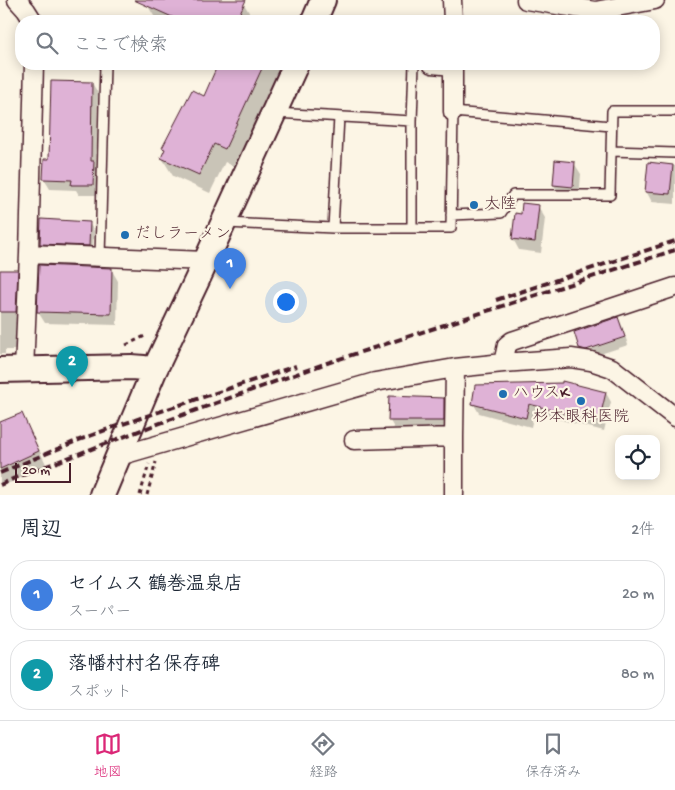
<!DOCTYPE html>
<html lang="ja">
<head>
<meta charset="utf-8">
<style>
  body { margin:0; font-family:"Gochi Hand","Klee One",sans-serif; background:#f6f6f7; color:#1f2937 }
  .controls { position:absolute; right:15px; bottom:15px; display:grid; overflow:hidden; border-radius:10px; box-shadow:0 2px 12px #0003 }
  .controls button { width:45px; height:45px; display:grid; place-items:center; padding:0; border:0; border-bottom:1px solid #e0e1e3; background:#fff; color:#1f2937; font:25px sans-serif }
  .scale { position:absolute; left:15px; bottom:12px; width:56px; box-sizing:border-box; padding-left:5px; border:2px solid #4a1f2b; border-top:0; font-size:14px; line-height:18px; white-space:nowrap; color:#4a1f2b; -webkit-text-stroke:4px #fcf5e5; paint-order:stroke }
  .you { position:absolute; left:285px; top:301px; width:18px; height:18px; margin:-12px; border:4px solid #fff; border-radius:50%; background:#1a73e8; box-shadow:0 0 0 8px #1a73e833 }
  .badge { display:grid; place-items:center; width:32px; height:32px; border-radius:50%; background:#db2777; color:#fff; font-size:16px; font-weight:700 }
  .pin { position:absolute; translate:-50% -41px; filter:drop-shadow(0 1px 2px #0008) }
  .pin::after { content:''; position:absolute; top:26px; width:18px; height:15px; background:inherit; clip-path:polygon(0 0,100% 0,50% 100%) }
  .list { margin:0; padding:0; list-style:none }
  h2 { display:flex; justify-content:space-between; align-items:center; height:65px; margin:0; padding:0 20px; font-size:21px }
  h2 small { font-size:16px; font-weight:400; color:#747a83 }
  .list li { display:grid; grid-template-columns:32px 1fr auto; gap:15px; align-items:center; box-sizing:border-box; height:70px; margin:0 10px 10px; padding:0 10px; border:1px solid #e0e1e3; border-radius:20px }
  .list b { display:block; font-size:19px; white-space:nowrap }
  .list p { margin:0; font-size:16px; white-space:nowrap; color:#747a83 }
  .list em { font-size:16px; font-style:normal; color:#747a83 }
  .icon { flex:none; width:28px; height:28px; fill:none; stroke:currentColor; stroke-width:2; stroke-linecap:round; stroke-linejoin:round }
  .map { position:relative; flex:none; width:675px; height:495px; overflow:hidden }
  .search { position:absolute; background:#fff; box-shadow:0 2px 12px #0003; left:15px; right:15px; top:15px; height:55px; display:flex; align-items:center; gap:12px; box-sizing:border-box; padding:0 18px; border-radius:20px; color:#747a83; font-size:19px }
  .sheet { height:225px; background:#fff }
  nav { display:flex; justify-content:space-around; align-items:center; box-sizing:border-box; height:70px; border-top:1px solid #e0e1e3; background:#fff; font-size:14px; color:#747a83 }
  nav a { display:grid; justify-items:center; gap:2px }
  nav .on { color:#db2777 }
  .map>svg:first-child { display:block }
  .shadow { fill:#0003 }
  .building { fill:#dfb2d6; stroke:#4a1f2b }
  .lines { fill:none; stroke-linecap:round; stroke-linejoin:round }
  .lane-casing { stroke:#4a1f2b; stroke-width:12 }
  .street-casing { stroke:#4a1f2b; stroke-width:21 }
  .secondary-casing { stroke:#4a1f2b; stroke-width:28 }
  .path { stroke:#4a1f2b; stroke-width:3; stroke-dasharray:4 4; stroke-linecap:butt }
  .lane { stroke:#fcf5e5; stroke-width:9 }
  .street { stroke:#fcf5e5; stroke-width:18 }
  .secondary { stroke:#fcf5e5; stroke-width:24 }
  .rail { stroke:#4a1f2b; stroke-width:4; stroke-dasharray:8 4; stroke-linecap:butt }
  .poi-dot { fill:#1f6fb2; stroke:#fcf5e5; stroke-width:2 }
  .labels { text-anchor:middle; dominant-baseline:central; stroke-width:4.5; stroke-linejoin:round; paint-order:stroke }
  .poi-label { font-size:16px; fill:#4a1f2b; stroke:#fcf5e5; text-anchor:start }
</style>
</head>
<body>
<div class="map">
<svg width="675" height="495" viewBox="0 0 675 495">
  <rect width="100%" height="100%" fill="#fcf5e5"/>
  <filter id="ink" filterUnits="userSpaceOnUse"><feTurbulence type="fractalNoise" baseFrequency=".02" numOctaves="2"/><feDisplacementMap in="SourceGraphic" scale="10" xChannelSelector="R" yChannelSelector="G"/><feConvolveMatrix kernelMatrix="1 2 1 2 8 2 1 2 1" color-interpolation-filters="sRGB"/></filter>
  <g filter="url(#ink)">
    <path class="shadow" d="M151,0H235L244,4L254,21H157L148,6Z
      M220,64H275L279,71L235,167L225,162L210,193L173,176L162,158L166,151L164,148L204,97Z
      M92,83L98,93L96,167L99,172L98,195H79L76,190L50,189L44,179L51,160Z
      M574,163L581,174L579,198L560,196L554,185Z
      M649,164L675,166V204L652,202L646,191Z
      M538,206L545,218L541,253L519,250L513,239Z
      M89,223L94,231L92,253L46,251L41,243Z
      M40,266L111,269L118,281L117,325L45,323L38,312Z
      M0,271H17L25,286L18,350H5V354H0Z
      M618,318L622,326L628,345L591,357L585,356L581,350L592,352L593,349L580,347Z
      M606,393L611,402L604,431L534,413L531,427L479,413L473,403Z
      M443,400L448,407L447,429L394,428L390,421Z
      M21,414L29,429L47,466L0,487V424Z"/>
    <path class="building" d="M134,0H246L236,21H181Z
      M218,64H264L225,149L214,144L199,175L161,158L165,149L162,148L192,90L204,96Z
      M51,81L92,82L91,161H94L93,185H71L72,180L43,179L44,159H49Z
      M555,160L575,162L573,187L553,185Z
      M648,162L673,165L670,194L645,192Z
      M522,203L539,205L535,242L512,239L515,213L521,214Z
      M41,219L90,222L89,246L40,244Z
      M39,265L112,268L111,314L37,312Z
      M0,270H18L16,312H0Z
      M618,317L625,337L586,350L579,348L574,332Z
      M562,381L606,392L599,422L529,404L526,418L472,404L475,385L562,383Z
      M389,396L444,398V421H388Z
      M22,413L39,451L0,469V422Z"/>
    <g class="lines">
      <defs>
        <path id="lane" d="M275,113L412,121
          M611,151L675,153
          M451,215L501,213L513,195H610L612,111H675
          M227,223L333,228H451L453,112L611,126
          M333,228L339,117
          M412,228V121L414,64
          M100,257L105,64"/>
        <path id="street" d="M17,0L26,10L33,21
          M452,0L453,21
          M526,0L595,11L655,0
          M432,64L453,66
          M453,112V64
          M29,254L206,261
          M503,363L507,345L512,341L675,287
          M24,370L29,254L34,64
          M354,440L454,437
          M119,456L375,382L455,368L503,363L571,358L591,361L612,368L675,417
          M454,495V437L455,368"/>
        <path id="secondary" d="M314,21L323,0
          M0,370L131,367L144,368L154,371
          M102,495L154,371L206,261L296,64"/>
      </defs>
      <use href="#lane" class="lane-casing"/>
      <use href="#street" class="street-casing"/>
      <use href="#secondary" class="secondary-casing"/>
      <path class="path" d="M126,345L147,335
        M140,495L149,464
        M147,495L156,462"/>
      <use href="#lane" class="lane"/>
      <use href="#street" class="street"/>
      <use href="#secondary" class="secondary"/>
      <path class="rail" d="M496,300L675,241
        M0,473L79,440L111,428L296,366
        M0,485L15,478L152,426L327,363L675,250"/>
    </g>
  </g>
  <g class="poi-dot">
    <circle cx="474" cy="205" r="5"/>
    <circle cx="125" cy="235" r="5"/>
    <circle cx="503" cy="394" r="5"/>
    <circle cx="581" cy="401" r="5"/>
  </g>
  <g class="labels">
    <g class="poi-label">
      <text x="484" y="205">大陸</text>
      <text x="135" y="235">だしラーメン</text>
      <text x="513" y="394">ハウスK</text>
      <text x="581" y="418" text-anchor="middle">杉本眼科医院</text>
    </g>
  </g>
</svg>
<div class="controls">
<button><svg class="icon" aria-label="locate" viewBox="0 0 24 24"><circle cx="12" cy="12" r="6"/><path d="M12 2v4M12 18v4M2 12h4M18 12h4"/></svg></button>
</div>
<div class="scale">20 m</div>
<div class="you"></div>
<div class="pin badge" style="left:230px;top:289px;background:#3f7fe0">1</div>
<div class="pin badge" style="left:72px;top:387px;background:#0f9aa8">2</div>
<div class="search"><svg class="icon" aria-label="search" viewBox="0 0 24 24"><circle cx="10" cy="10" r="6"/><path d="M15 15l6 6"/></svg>ここで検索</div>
</div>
<section class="sheet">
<h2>周辺<small>2件</small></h2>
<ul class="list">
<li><span class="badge" style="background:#3f7fe0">1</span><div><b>セイムス 鶴巻温泉店</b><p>スーパー</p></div><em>20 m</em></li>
<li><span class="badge" style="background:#0f9aa8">2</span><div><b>落幡村村名保存碑</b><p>スポット</p></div><em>80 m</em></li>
</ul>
</section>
<nav>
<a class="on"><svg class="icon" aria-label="map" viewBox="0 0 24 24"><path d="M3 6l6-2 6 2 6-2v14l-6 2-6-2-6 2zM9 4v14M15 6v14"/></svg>地図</a>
<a><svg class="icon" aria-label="directions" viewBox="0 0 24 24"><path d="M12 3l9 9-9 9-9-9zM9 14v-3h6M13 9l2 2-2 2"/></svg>経路</a>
<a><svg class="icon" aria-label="saved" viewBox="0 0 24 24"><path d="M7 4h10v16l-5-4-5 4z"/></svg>保存済み</a>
</nav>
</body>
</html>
